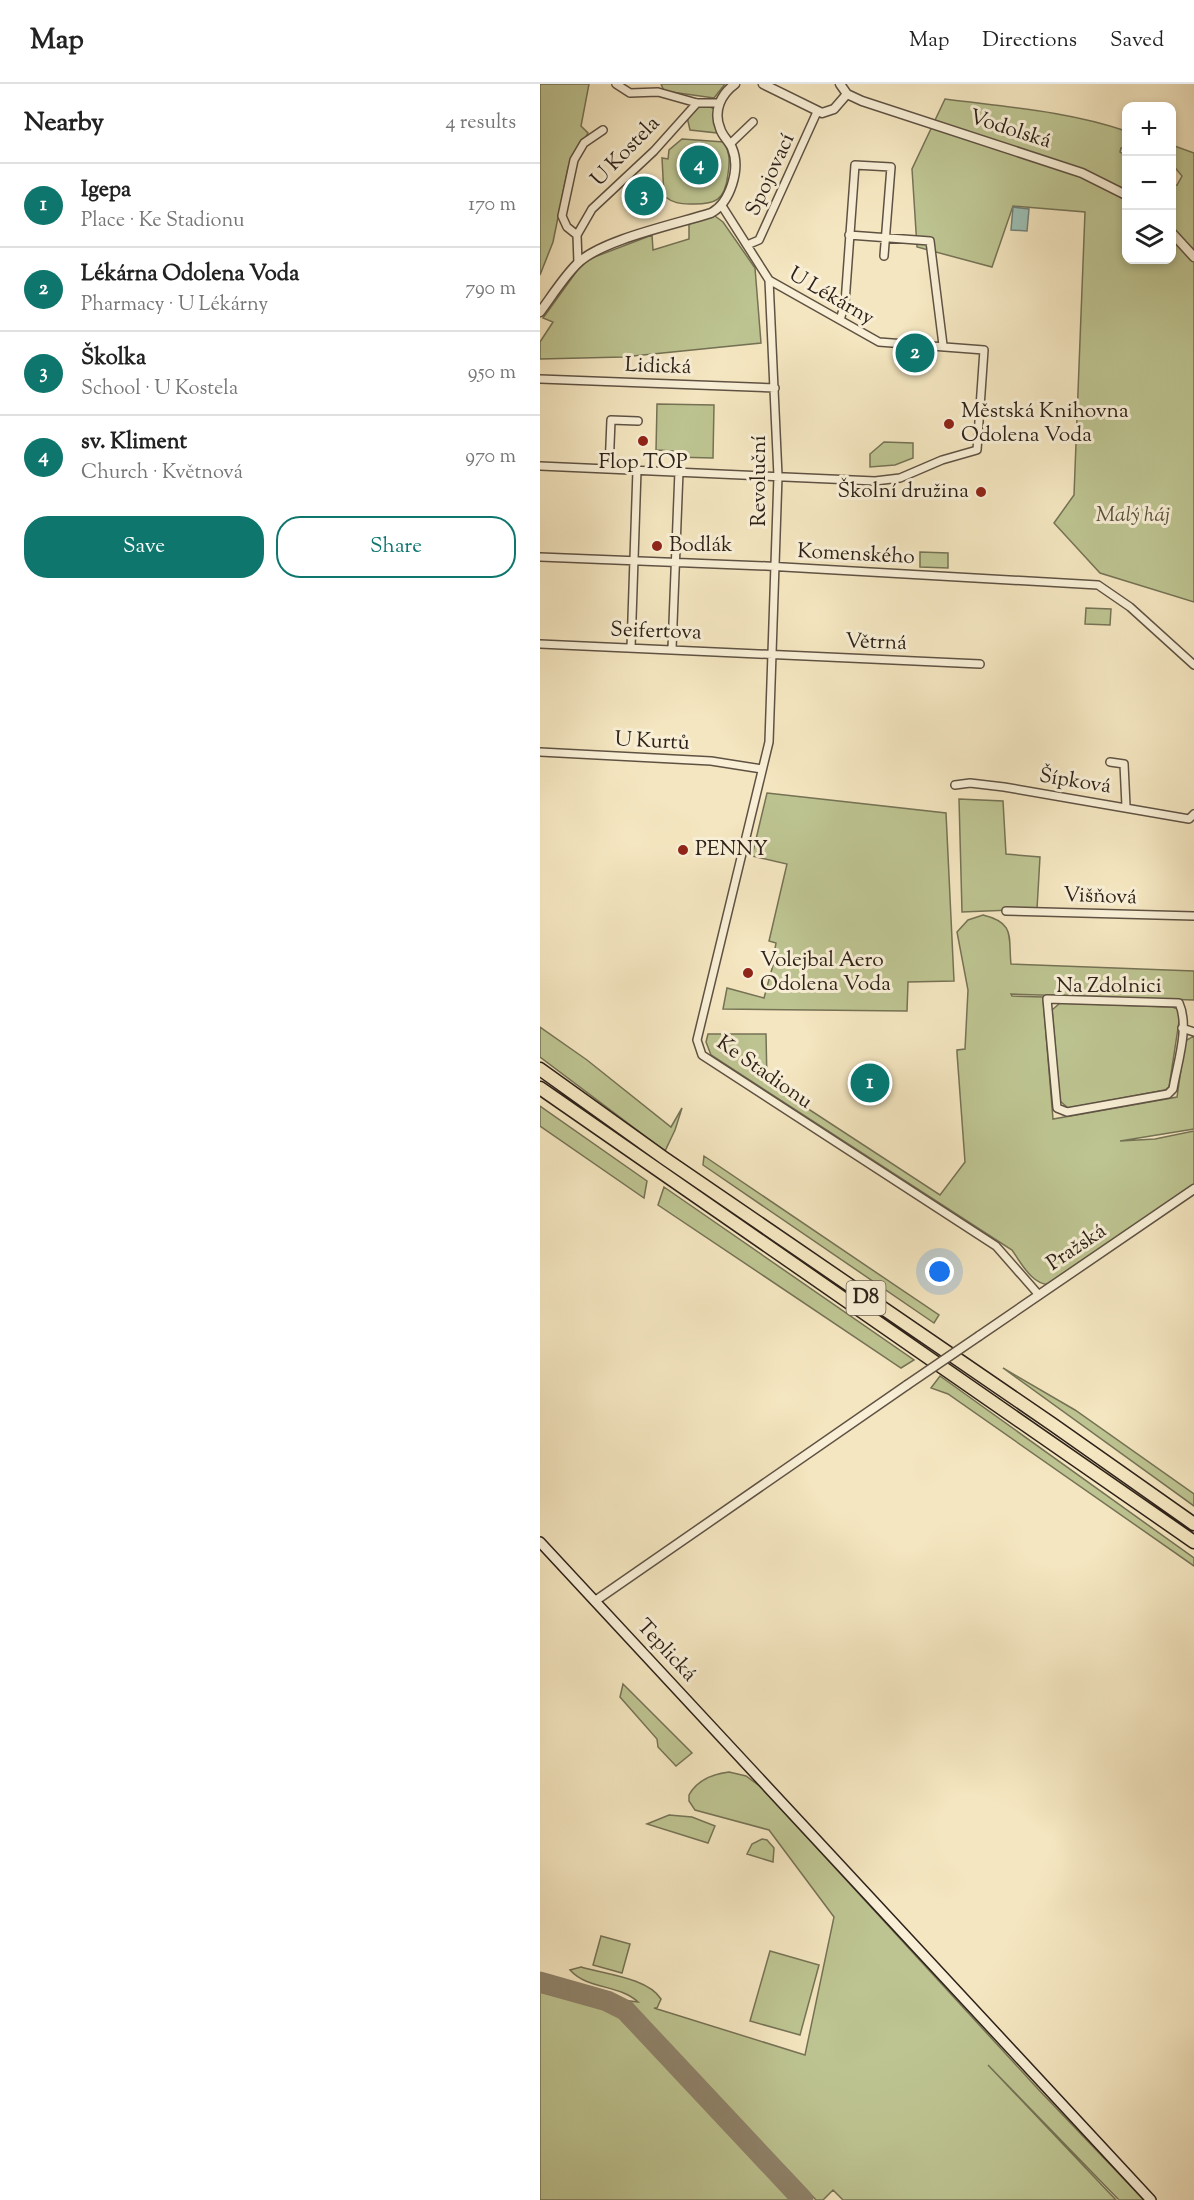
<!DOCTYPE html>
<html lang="en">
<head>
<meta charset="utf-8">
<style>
  body { margin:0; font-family:"Sorts Mill Goudy",serif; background:#f6f6f6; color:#222 }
  .controls { position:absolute; right:18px; top:18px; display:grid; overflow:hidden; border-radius:12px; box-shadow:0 3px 9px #0003 }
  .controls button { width:54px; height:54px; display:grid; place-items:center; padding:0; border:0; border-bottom:2px solid #e0e0e0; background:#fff; color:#222; font:30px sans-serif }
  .you { position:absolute; left:400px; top:1188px; width:21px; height:21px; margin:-15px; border:4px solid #fff; border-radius:50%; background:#1a73e8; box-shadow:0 0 0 9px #1a73e833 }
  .badge { display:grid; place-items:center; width:39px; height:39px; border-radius:50%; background:#0f766e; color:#fff; font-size:20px; font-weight:700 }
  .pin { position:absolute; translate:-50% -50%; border:3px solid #fff; box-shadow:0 2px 6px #0006 }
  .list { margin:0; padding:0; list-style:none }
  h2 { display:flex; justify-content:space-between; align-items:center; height:78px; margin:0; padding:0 24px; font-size:26px }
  h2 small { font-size:20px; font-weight:400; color:#767676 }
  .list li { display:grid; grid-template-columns:39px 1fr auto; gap:18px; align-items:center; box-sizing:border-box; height:84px; padding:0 24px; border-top:2px solid #e0e0e0 }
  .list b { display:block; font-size:22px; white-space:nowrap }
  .list p { margin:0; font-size:20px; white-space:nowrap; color:#767676 }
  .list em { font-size:20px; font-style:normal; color:#767676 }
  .actions { display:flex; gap:12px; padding:18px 24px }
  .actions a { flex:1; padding:14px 0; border:2px solid #0f766e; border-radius:24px; text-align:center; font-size:21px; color:#0f766e }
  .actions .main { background:#0f766e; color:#fff }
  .icon { flex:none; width:33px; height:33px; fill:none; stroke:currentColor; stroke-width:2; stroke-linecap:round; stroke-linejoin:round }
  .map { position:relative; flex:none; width:654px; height:2116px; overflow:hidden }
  header { display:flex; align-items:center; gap:36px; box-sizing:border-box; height:84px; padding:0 30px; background:#fff; border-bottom:2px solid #e0e0e0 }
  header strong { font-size:28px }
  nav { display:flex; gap:33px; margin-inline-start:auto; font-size:21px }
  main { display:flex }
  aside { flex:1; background:#fff }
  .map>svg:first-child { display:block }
  .green { fill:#bdc491; stroke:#757255; stroke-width:1.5 }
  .water { fill:#9cbfb5; stroke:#708077; stroke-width:1.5 }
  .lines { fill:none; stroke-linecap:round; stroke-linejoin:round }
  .taxiway { stroke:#90846c; stroke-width:21 }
  .minor-casing { stroke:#5f5243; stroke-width:10 }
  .tertiary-casing { stroke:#5f5243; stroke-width:11 }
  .secondary-casing { stroke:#2d2119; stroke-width:12 }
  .motorway-casing { stroke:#2d2119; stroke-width:15 }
  .minor { stroke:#f8efd6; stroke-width:7 }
  .tertiary { stroke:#f8efd6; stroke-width:8 }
  .secondary { stroke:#f8efd6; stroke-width:9 }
  .motorway { stroke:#f4e6c0; stroke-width:12 }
  .tertiary-bridge-casing { stroke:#5f5243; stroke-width:11; stroke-linecap:butt }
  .tertiary-bridge { stroke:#f8efd6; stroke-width:8 }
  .poi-dot { fill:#8f2418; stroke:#f8efd6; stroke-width:2 }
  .labels { text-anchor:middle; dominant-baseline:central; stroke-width:6; stroke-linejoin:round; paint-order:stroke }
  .shield { fill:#f8efd6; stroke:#6a5f52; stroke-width:1.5 }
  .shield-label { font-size:20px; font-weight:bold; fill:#2d2119 }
  .street-label { font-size:21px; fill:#2d2119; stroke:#f8efd6 }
  .poi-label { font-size:21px; fill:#2d2119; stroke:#f8efd6; text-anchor:start }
  .park-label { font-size:21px; font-style:italic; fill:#58523d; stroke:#f8efd6 }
</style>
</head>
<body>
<header>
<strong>Map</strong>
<nav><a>Map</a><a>Directions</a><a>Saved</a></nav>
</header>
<main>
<aside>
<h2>Nearby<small>4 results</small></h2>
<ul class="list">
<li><span class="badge">1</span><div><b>Igepa</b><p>Place · Ke Stadionu</p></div><em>170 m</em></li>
<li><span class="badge">2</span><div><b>Lékárna Odolena Voda</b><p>Pharmacy · U Lékárny</p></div><em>790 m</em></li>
<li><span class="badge">3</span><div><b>Školka</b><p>School · U Kostela</p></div><em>950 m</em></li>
<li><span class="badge">4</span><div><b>sv. Kliment</b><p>Church · Květnová</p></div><em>970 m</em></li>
</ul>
<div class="actions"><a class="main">Save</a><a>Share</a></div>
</aside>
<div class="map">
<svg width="654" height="2116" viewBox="0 0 654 2116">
  <rect width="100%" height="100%" fill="#f4e6c0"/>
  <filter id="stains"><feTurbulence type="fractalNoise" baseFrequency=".00333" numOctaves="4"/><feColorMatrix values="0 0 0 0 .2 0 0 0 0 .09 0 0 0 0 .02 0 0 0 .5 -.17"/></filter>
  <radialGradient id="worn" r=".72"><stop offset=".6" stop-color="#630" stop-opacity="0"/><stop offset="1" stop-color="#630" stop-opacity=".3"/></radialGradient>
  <path class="green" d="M0,0H49L41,42L48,49L28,84L13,158L0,191Z
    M121,0H185L174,14L124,7Z
    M405,15C466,23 528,27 586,47V64H581L580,68L586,72V176H632V102L637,101L642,92L632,80V61L654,69V518L560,489L514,439L534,411L545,128L473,122L452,183L377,163L372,85Z
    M165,21L175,25L174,39L178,49L150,46L147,33L158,23Z
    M142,55L184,58C190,70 190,77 188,90C185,116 176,121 150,120C140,120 133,119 124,112L122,74L128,75L129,66Z
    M175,132L183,138L215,184L221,259L83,273L0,275V258L13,238L3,234L44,177L112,151L113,166L149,155V140Z
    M117,320L174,321L173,374L133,373V367L116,366Z
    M344,358L373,359V374L355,381L330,383V370Z
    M380,468L408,469V484L380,483Z
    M546,524L571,525L570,541L545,540Z
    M227,709L406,729L414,897L368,898L367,927L183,925L187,904L224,914L236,870H234L236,859L229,857L247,780L212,772Z
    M419,715L463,717L466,770L500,773L497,825L422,828Z
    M443,831C476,839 468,853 471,880L654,887V916L471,910L472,912L503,913L513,1035L637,1013L645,957L654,952V1045L580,1057L615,1055L654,1047V1100L512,1200C494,1204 481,1179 472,1166L171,971L166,958L168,950H226L227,998L400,1111L425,1078L417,969V966L425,965L428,906L417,848L428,836Z
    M520,919L632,923L638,925L640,931L629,1003L625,1006L528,1024L520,1017L512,926Z
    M0,943L47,976L131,1043L142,1024L135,1046L125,1067L0,973Z
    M0,1022L107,1097L104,1114L0,1042Z
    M164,1072L399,1231L394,1239L163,1081Z
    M124,1103L374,1276L361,1284L118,1121Z
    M463,1284L535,1326L654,1410V1422Z
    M400,1292L654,1474V1482L408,1310L391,1304Z
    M83,1600L152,1669L136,1682L118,1663L117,1655L80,1613Z
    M189,1688L206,1692L221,1703L498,2005L604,2116H579L448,1981L576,2116H303L293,2106L283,2116H276L101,1931L90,1917L98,1918C79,1900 48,1906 30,1886L41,1883C65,1890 108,1894 121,1915L117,1924H114L265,1971L294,1833L229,1746L155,1726L149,1717V1711C157,1696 173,1690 189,1688Z
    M129,1731L152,1733L175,1742L168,1759L107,1740Z
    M222,1755L227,1756L234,1764L233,1778L207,1770L212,1760Z
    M61,1852L90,1860L82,1889L53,1881Z
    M230,1867L279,1881L260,1951L210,1937Z
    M0,1908L65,1925L78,1932L251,2116H0Z"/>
  <path class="water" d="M473,123L489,125L487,147L471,146Z"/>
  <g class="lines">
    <path class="taxiway" d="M0,1898L67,1917L85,1926L263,2116"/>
    <defs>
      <path id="minor" d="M76,0L90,9L118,8L157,19H179
        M190,60L213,38
        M182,122L229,196L238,392L229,658L157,956L162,971L456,1162L499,1211
        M37,151L27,143L22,132L34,76L44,59L63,46
        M309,151L390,157L403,261
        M207,161L219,156L277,28
        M38,179L37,151L52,125L114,67L157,19
        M300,236L305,219L315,81L351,83L344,172
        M0,295L235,304
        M0,382L335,397L360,394L402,376L437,366L444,266L339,258L229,196
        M69,385L71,336L98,337
        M0,473L226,482L558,501L590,523L654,581
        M0,560L440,580
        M91,564L97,386
        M132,565L139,387
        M0,668L171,677L222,685
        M570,678L584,680L586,722
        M415,701L430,699L464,703L649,735L654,730
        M466,827L654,832
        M507,915L639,919C650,943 637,980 633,1005L628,1010L527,1028L517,1024Z
        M642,944L654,948"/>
      <path id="tertiary" d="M223,0L282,29L294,25L307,10
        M300,0L307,10L322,17L542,89L586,111
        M632,149L654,173
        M0,228C12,212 23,194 37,180C60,156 137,140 171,129C190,119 201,85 192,64C189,57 182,52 180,44C173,27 181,10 195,0
        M439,1252L654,1105
        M55,1517L367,1301"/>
      <path id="secondary" d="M0,1458L611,2116"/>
      <path id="motorway" d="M0,985L124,1074L512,1340L654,1440
        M0,1004L654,1458"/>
    </defs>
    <use href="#minor" class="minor-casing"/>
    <use href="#tertiary" class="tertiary-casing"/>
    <use href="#secondary" class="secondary-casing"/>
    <use href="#motorway" class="motorway-casing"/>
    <use href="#minor" class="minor"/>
    <use href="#tertiary" class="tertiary"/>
    <use href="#secondary" class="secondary"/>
    <use href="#motorway" class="motorway"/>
    <defs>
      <path id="tertiary-bridge" d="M367,1301L439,1252"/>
    </defs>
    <use href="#tertiary-bridge" class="tertiary-bridge-casing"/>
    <use href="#tertiary-bridge" class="tertiary-bridge"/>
  </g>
  <g class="poi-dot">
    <circle cx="409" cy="340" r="6"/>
    <circle cx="103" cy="357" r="6"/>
    <circle cx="441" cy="408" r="6"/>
    <circle cx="117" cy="462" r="6"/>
    <circle cx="143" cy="766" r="6"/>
    <circle cx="208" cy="889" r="6"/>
  </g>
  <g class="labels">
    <rect class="shield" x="306.5" y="1197" width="39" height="34" rx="4.5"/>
    <g class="shield-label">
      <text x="326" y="1214">D8</text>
    </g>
    <g class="street-label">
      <text transform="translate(470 46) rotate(18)">Vodolská</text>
      <text transform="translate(86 68) rotate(-46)">U Kostela</text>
      <text transform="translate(231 91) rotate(-65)">Spojovací</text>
      <text transform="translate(291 213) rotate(30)">U Lékárny</text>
      <text transform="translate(118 283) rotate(2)">Lidická</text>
      <text transform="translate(220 397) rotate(-90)">Revoluční</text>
      <text transform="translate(316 471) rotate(3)">Komenského</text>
      <text transform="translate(116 548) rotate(2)">Seifertova</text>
      <text transform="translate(336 559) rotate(2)">Větrná</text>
      <text transform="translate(112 658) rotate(3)">U Kurtů</text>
      <text transform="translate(535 698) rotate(9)">Šípková</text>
      <text transform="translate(560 813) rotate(2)">Višňová</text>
      <text x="569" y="903">Na Zdolnici</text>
      <text transform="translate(224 989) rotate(35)">Ke Stadionu</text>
      <text transform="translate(537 1164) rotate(-34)">Pražská</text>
      <text transform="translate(126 1567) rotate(47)">Teplická</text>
    </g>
    <g class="poi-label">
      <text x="421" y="328">Městská Knihovna<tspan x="421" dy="24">Odolena Voda</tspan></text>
      <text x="103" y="379" text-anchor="middle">Flop TOP</text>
      <text x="429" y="408" text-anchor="end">Školní družina</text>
      <text x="129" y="462">Bodlák</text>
      <text x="155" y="766">PENNY</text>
      <text x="220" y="877">Volejbal Aero<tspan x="220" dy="24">Odolena Voda</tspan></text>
    </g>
    <g class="park-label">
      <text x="593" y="432">Malý háj</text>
    </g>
  </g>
  <rect width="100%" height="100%" filter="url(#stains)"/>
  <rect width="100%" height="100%" fill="url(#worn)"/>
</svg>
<div class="controls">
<button>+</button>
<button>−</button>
<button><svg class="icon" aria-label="layers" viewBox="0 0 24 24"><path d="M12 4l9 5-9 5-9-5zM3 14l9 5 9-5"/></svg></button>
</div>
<div class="you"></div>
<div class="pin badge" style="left:330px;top:999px">1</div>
<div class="pin badge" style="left:375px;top:269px">2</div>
<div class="pin badge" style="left:104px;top:112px">3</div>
<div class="pin badge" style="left:159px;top:81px">4</div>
</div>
</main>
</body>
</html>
